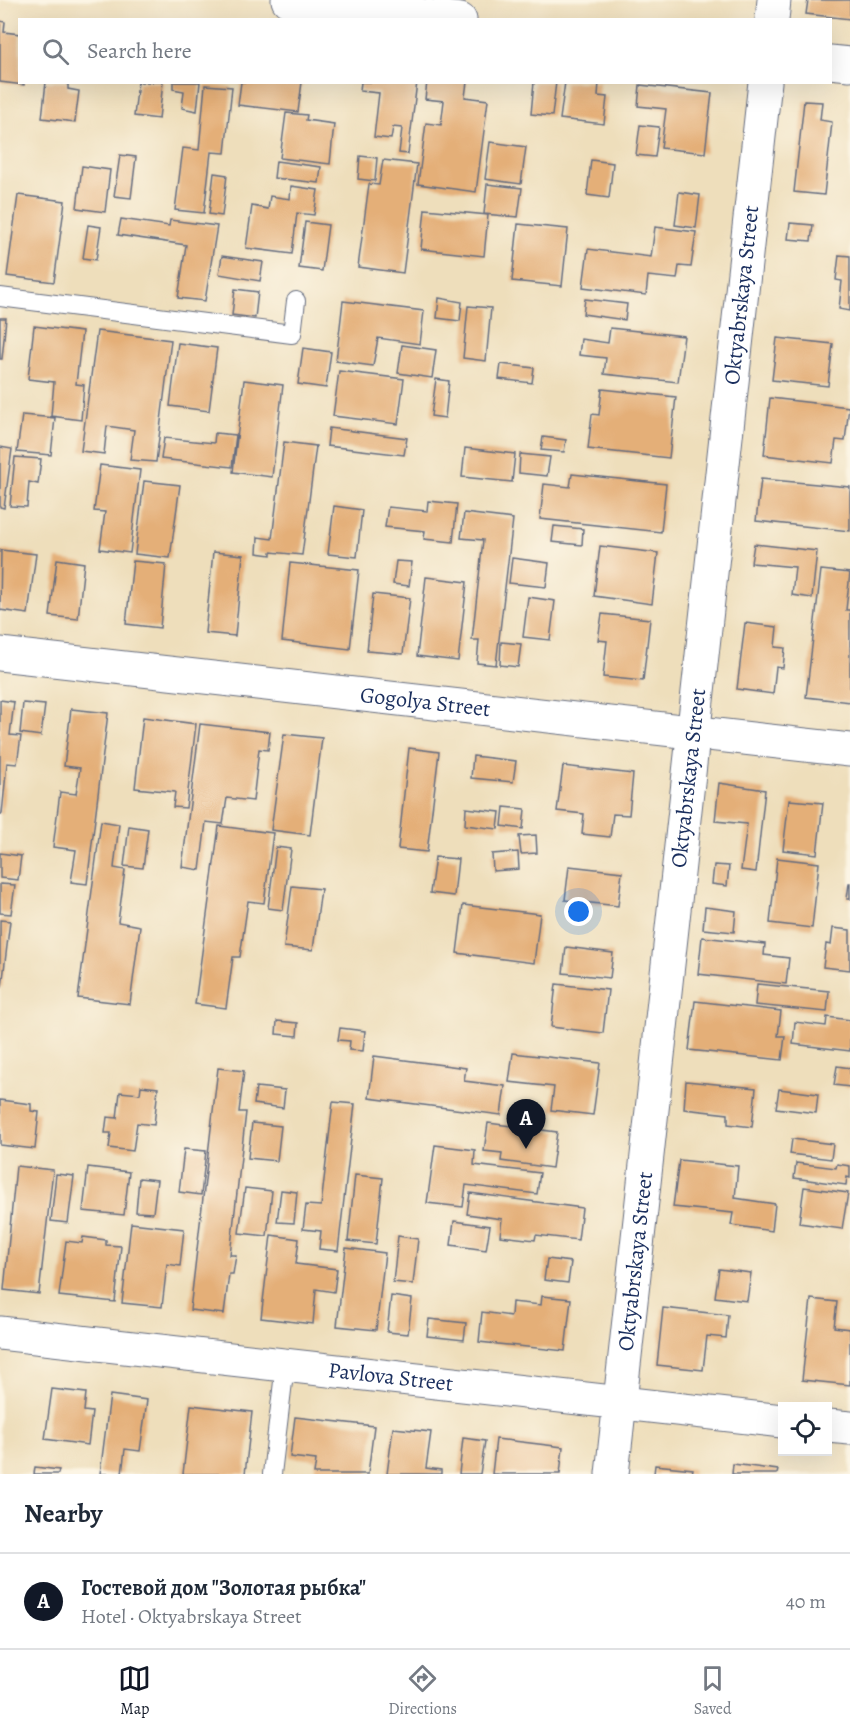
<!DOCTYPE html>
<html lang="en">
<head>
<meta charset="utf-8">
<style>
  body { margin:0; font-family:Alegreya,serif; background:#f2f2f3; color:#1f2937 }
  .controls { position:absolute; right:18px; bottom:18px; display:grid; overflow:hidden; border-radius:0px; box-shadow:0 6px 24px #0002 }
  .controls button { width:54px; height:54px; display:grid; place-items:center; padding:0; border:0; border-bottom:2px solid #e0e1e3; background:#fff; color:#1f2937; font:30px sans-serif }
  .you { position:absolute; left:579px; top:912px; width:21px; height:21px; margin:-15px; border:4px solid #fff; border-radius:50%; background:#1a73e8; box-shadow:0 0 0 9px #1a73e833 }
  .badge { display:grid; place-items:center; width:39px; height:39px; border-radius:50%; background:#111827; color:#fff; font-size:20px; font-weight:700 }
  .pin { position:absolute; translate:-50% -50px; filter:drop-shadow(0 2px 3px #0008) }
  .pin::after { content:''; position:absolute; top:32px; width:21px; height:18px; background:inherit; clip-path:polygon(0 0,100% 0,50% 100%) }
  .list { margin:0; padding:0; list-style:none }
  h2 { display:flex; justify-content:space-between; align-items:center; height:78px; margin:0; padding:0 24px; font-size:26px }
  h2 small { font-size:20px; font-weight:400; color:#747a83 }
  .list li { display:grid; grid-template-columns:39px 1fr auto; gap:18px; align-items:center; box-sizing:border-box; height:96px; padding:0 24px; border-top:2px solid #e0e1e3 }
  .list b { display:block; font-size:22px; white-space:nowrap }
  .list p { margin:0; font-size:20px; white-space:nowrap; color:#747a83 }
  .list em { font-size:20px; font-style:normal; color:#747a83 }
  .icon { flex:none; width:33px; height:33px; fill:none; stroke:currentColor; stroke-width:2; stroke-linecap:round; stroke-linejoin:round }
  .map { position:relative; flex:none; width:850px; height:1474px; overflow:hidden }
  .search { position:absolute; background:#fff; box-shadow:0 6px 24px #0002; left:18px; right:18px; top:18px; height:66px; display:flex; align-items:center; gap:15px; box-sizing:border-box; padding:0 21px; border-radius:0px; color:#747a83; font-size:22px }
  .sheet { height:174px; background:#fff }
  nav { display:flex; justify-content:space-around; align-items:center; box-sizing:border-box; height:84px; border-top:2px solid #e0e1e3; background:#fff; font-size:16px; color:#747a83 }
  nav a { display:grid; justify-items:center; gap:3px }
  nav .on { color:#111827 }
  .map>svg:first-child { display:block }
  .building { fill:#e4af78 }
  .lines { fill:none; stroke-linecap:round; stroke-linejoin:round }
  .service-casing { stroke:#656c7f; stroke-width:20 }
  .minor-casing { stroke:#656c7f; stroke-width:35 }
  .tertiary-casing { stroke:#656c7f; stroke-width:35 }
  .service { stroke:#fff; stroke-width:18 }
  .minor { stroke:#fff; stroke-width:33 }
  .tertiary { stroke:#fff; stroke-width:33 }
  .labels { text-anchor:middle; dominant-baseline:central; stroke-width:6; stroke-linejoin:round; paint-order:stroke }
  .street-label { font-size:22px; fill:#1b2f5e; stroke:#fcf5e5 }
</style>
</head>
<body>
<div class="map">
<svg width="850" height="1474" viewBox="0 0 850 1474">
  <rect width="100%" height="100%" fill="#fcf5e5"/>
  <filter id="ink" filterUnits="userSpaceOnUse"><feTurbulence type="fractalNoise" baseFrequency=".0167" numOctaves="2"/><feDisplacementMap in="SourceGraphic" scale="12" xChannelSelector="R" yChannelSelector="G"/><feConvolveMatrix kernelMatrix="1 2 1 2 8 2 1 2 1" color-interpolation-filters="sRGB"/></filter>
  <filter id="wash" filterUnits="userSpaceOnUse"><feTurbulence type="fractalNoise" baseFrequency=".008" numOctaves="4" result="noise"/><feDisplacementMap in="SourceGraphic" scale="24" xChannelSelector="R" yChannelSelector="G"/><feGaussianBlur stdDeviation="1.35" result="paint"/><feColorMatrix in="noise" values="0 0 0 0 0 0 0 0 0 0 0 0 0 0 0 0 0 1.4 0 .05"/><feComposite in="paint" operator="in"/></filter>
  <g filter="url(#wash)">
    <rect width="100%" height="100%" fill="#eedebb"/>
    <g id="blocks">
      <path class="building" d="M808,0H850V19L806,14Z
        M0,21L5,22L4,32L20,34V82H24V85L0,82Z
        M46,82H68V89L79,91L75,122L42,118Z
        M138,82H163L159,119L134,116Z
        M173,82H200L197,111L182,108L184,91L173,89Z
        M241,82H302L298,112L238,105Z
        M361,82H417L408,154L399,153L402,128L393,127L391,139L374,137L379,93L360,91Z
        M427,82H467L465,97L488,100L476,192L418,184L426,123L441,125L444,101L425,99Z
        M534,82H556L552,116L531,114Z
        M565,82H599L598,96L607,97L604,124L560,119Z
        M205,85L232,87L225,153L211,152L204,213L175,210L183,148L199,150Z
        M640,85L712,93L705,153L661,148L666,109L638,106Z
        M804,101L822,102L820,120L832,122L824,195L794,192Z
        M286,113L307,115L306,120L334,124L330,164L280,158Z
        M640,125L659,127L655,157L636,155Z
        M490,142L526,147L521,184L485,179Z
        M120,155L136,157L131,198L114,196Z
        M360,156L377,158L375,181L358,179Z
        M383,160L417,164L403,273L358,267L369,184L379,185Z
        M591,160L613,163L609,198L587,195Z
        M276,161L321,167L319,183L274,178Z
        M82,166L110,170L105,212L77,208Z
        M214,173L227,175L222,216L209,214Z
        M487,184L522,188L518,217L484,214Z
        M291,186L318,190L314,215L297,213L292,254L246,248L252,206L268,209L270,196L290,199Z
        M679,192L700,195L696,228L675,225Z
        M18,195L65,201L54,282L7,276Z
        M425,209L488,215L484,256L421,249Z
        M121,219L169,226L170,220L217,226L205,301L178,298L186,245L118,235Z
        M305,222L328,225L322,271L299,268Z
        M790,223L813,225L811,241L788,239Z
        M518,224L568,229L562,286L512,281Z
        M88,225L101,227L96,260L83,258Z
        M655,227L696,232L691,267L679,266L677,279L648,276L646,295L583,287L588,249L651,257Z
        M839,255L850,256V311L839,309L842,281L836,280Z
        M222,256L263,262L260,281L219,274Z
        M235,289L258,292L255,318L232,315Z
        M439,298L462,302L460,321L437,318Z
        M585,299L627,304L625,320L583,314Z
        M343,301L424,311L420,344L378,338L373,366L336,361Z
        M468,306L491,308L486,361L463,358Z
        M0,318H6L2,359H0Z
        M34,326L82,332L76,384L84,385L81,420L51,416L54,382L28,379Z
        M610,328L684,336L678,382L604,374L606,358L579,355L581,339L608,343Z
        M97,331L171,340L156,462L130,460L134,430L107,426L104,454L81,451Z
        M777,338L833,344L828,386L772,380Z
        M178,343L217,348L209,411L170,406Z
        M402,345L436,350L432,378L398,373Z
        M303,348L331,352L326,388L298,384Z
        M501,364L534,368L532,383L499,379Z
        M339,371L404,379L398,424L333,416Z
        M436,379L449,381L445,418L431,416Z
        M244,380L283,385L272,477L233,472Z
        M602,389L676,397L669,458L588,449L592,414L599,415Z
        M770,398L849,407L845,441L836,440L833,463L764,455Z
        M22,415L55,418L51,455L17,452Z
        M329,428L407,438L404,455L327,446Z
        M215,433L236,435L232,467L161,459L164,438L214,443Z
        M543,437L566,440L564,452L541,450Z
        M284,442L316,446L302,555L271,552V555L257,553L258,537L272,539Z
        M0,447L12,449L4,508L0,507Z
        M465,448L515,454L512,482L462,477Z
        M520,454L550,457L547,476L519,473Z
        M15,457L41,459L38,484L29,482L27,507L10,506Z
        M100,465L140,470L130,553L100,549L105,512L94,511Z
        M572,474L666,484L661,532L540,519L544,484L570,487Z
        M761,479L850,487V531L756,521Z
        M144,481L180,485L170,558L135,554Z
        M428,501L457,504L453,542L424,539L425,531L385,527L388,507L427,511Z
        M334,506L362,510L357,557L328,554Z
        M464,513L513,519L496,665L477,663L479,640H472L483,540L461,538Z
        M554,526L583,529L582,545L552,542Z
        M754,544L817,551L812,598L792,595L795,567L751,563Z
        M600,546L658,553L652,604L594,596Z
        M1,550L36,554L28,614L0,610Z
        M213,552L243,555L235,636L205,633Z
        M512,558L549,563L546,587L509,583Z
        M57,559L84,563L78,619L50,616Z
        M133,561L166,564L160,628L126,624Z
        M396,561L412,562L409,586L393,584Z
        M290,563L359,570L350,649L282,641Z
        M821,570L850,573L846,610H850V702L806,697Z
        M426,577L467,582L458,661L417,656Z
        M373,594L410,598L403,654L367,651Z
        M528,597L555,601L550,640L523,637Z
        M602,614L650,619L643,681L603,677L607,641L598,640Z
        M745,623L777,627L775,647L785,648L783,668L776,667L773,694L737,689Z
        M501,642L521,644L518,667L500,665Z
        M0,700L14,702L10,735L21,736L17,764L7,763L2,814H0Z
        M23,703L45,705L41,736L20,733Z
        M71,709L108,713L87,884L71,882L76,850L53,847L60,792L76,794L80,768L64,766Z
        M143,717L196,724L186,808L173,807L175,792L135,788Z
        M200,724L270,732L268,750L259,749L253,801L227,798L223,824L206,822L200,870L182,867Z
        M284,734L322,738L310,835L271,830Z
        M409,748L439,752L427,852L398,849Z
        M473,756L516,761L513,782L471,778Z
        M563,766L633,774L629,815L613,814L610,837L582,834L584,814L557,811Z
        M719,783L765,790L756,872L741,870L747,824L715,821Z
        M789,800L823,803L817,854L783,850Z
        M504,807L525,809L523,829L502,826Z
        M466,808L500,812L498,829L465,825Z
        M101,821L119,824L114,868L125,870L118,922L140,926L130,1004L78,998Z
        M129,826L148,829L143,868L124,866Z
        M219,826L273,833L264,903L248,901L240,957H233L226,1008L195,1004Z
        M536,835L537,853L521,854L519,836Z
        M276,847L291,849L283,910L268,908Z
        M518,852L519,869L493,871L492,854Z
        M0,853L21,856L18,880L0,878Z
        M435,857L458,859L454,896L430,893Z
        M777,858L819,863L812,928L770,923Z
        M714,865L729,866L727,886L712,884Z
        M569,866L622,872L618,906L565,900Z
        M849,883H850V899H847Z
        M0,884L15,885L11,914L0,913Z
        M292,886L321,889L313,950L284,947Z
        M463,905L540,914L534,963L457,953Z
        M705,907L736,911L734,932L703,929Z
        M0,920L10,921L2,987H0Z
        M833,928L850,930V970L823,967L826,944L831,945Z
        M702,937L765,944L764,955L789,958L786,984L698,974Z
        M566,947L613,953L610,978L563,973Z
        M556,984L608,990L603,1033L551,1027Z
        M757,984L829,991L827,1012L755,1005Z
        M695,1001L781,1011L778,1036H785L782,1060L689,1050Z
        M827,1017L850,1020V1051L793,1044L795,1022L826,1026Z
        M277,1021L298,1023L297,1036L276,1034Z
        M340,1028L365,1031L363,1051L349,1050L350,1041L338,1040Z
        M513,1053L600,1063L593,1115L551,1110L554,1087L509,1082Z
        M374,1056L466,1068L464,1081L505,1086L501,1115L369,1098Z
        M837,1066L850,1068V1087L834,1085Z
        M218,1068L244,1071L239,1112H246L230,1255H236L233,1274H229L224,1314L190,1310Z
        M686,1081L756,1088L752,1127L728,1124V1114L684,1109Z
        M141,1086L158,1088L154,1125L137,1123L133,1151L109,1148L111,1133H105L107,1117L117,1118L120,1092L140,1094Z
        M256,1087L285,1090L283,1108L254,1104Z
        M779,1089L818,1094L816,1113L776,1108Z
        M0,1100L31,1104V1111L39,1112L35,1149L0,1145Z
        M333,1102L355,1104L338,1251L319,1249L321,1231L303,1229L306,1205L321,1206Z
        M252,1123L281,1126L277,1161L248,1158Z
        M488,1123L557,1132L552,1168L501,1161L502,1153L484,1151Z
        M792,1139L833,1144L831,1159L790,1154Z
        M435,1145L475,1150L474,1165L540,1173L537,1194L466,1185L463,1207L427,1203Z
        M184,1149L206,1151L201,1195L179,1192Z
        M679,1160L738,1166L735,1198L775,1204L772,1231L731,1225L733,1213L673,1207Z
        M796,1163L836,1168L837,1164L850,1166V1178L847,1177L846,1185L794,1178Z
        M16,1166L53,1170L39,1294L4,1290Z
        M88,1167L129,1172L124,1215L83,1211Z
        M56,1174L74,1176L68,1223L51,1221Z
        M355,1175L383,1178L376,1244L348,1241Z
        M139,1178L157,1180L153,1213L136,1212Z
        M804,1187L848,1193L842,1229L799,1223Z
        M245,1188L272,1191L267,1236L239,1233Z
        M281,1190L297,1192L294,1223L277,1222Z
        M470,1193L582,1208L578,1240L536,1235L535,1240L500,1236L502,1219L467,1214Z
        M454,1221L490,1226L486,1250L451,1245Z
        M131,1223L184,1229L180,1266L167,1264L162,1307L122,1303Z
        M271,1235L299,1239L296,1264L337,1269L334,1292L316,1289L313,1324L261,1318Z
        M398,1236L418,1239L413,1284L393,1282Z
        M83,1237L106,1240V1245L121,1246L115,1302L59,1296L66,1241L82,1243Z
        M346,1248L385,1253L376,1330L337,1326Z
        M547,1259L571,1262L568,1283L544,1280Z
        M719,1269L751,1273L747,1301L715,1297Z
        M391,1296L412,1299L408,1334L387,1332Z
        M542,1296L571,1299L565,1351L479,1342L482,1312L511,1316L512,1302L541,1305Z
        M811,1299L837,1302L834,1327L850,1329V1385L802,1380Z
        M663,1308L728,1315L726,1338L707,1336L703,1370L657,1365Z
        M429,1319L466,1323L464,1340L427,1336Z
        M52,1389L86,1393L84,1411L92,1412L88,1445L45,1439Z
        M110,1395L147,1400L140,1451L125,1449L122,1474H100Z
        M191,1405L252,1412L245,1474H183Z
        M295,1417L374,1426L368,1474H314L316,1460L290,1457Z
        M393,1428L431,1432L426,1468L441,1470V1474H387Z
        M463,1438L485,1441L480,1474H459Z
        M496,1439L563,1447L560,1474H492Z
        M733,1464L778,1470L777,1474H732Z
        M655,1465L693,1469L692,1474H654Z
        M35,1467L59,1470L58,1474H34Z"/>
    </g>
  </g>
  <g filter="url(#ink)">
    <use href="#blocks" fill-opacity="0" stroke="#656c7f" stroke-width="1.5"/>
    <g class="lines">
      <defs>
        <path id="service" d="M0,297L292,334L296,301
          M272,1474L285,1365"/>
        <g id="minor">
          <path d="M288,0L460,20"/>
          <path d="M772,20L774,0"/>
          <path d="M830,62L850,64"/>
          <path id="s1" d="M0,1333L782,1421"/>
          <path d="M828,1426L850,1428"/>
          <path id="s2" d="M612,1474L765,82"/>
        </g>
        <g id="tertiary">
          <path id="s3" d="M0,654L850,750"/>
        </g>
      </defs>
      <use href="#service" class="service-casing"/>
      <use href="#minor" class="minor-casing"/>
      <use href="#tertiary" class="tertiary-casing"/>
      <use href="#service" class="service"/>
      <use href="#minor" class="minor"/>
      <use href="#tertiary" class="tertiary"/>
    </g>
  </g>
  <g class="labels">
    <g class="street-label">
      <text stroke="none"><textPath href="#s2" startOffset="1186">Oktyabrskaya Street</textPath></text>
      <text stroke="none"><textPath href="#s3" startOffset="428">Gogolya Street</textPath></text>
      <text stroke="none"><textPath href="#s2" startOffset="700">Oktyabrskaya Street</textPath></text>
      <text stroke="none"><textPath href="#s2" startOffset="214">Oktyabrskaya Street</textPath></text>
      <text stroke="none"><textPath href="#s1" startOffset="393">Pavlova Street</textPath></text>
    </g>
  </g>
</svg>
<div class="controls">
<button><svg class="icon" aria-label="locate" viewBox="0 0 24 24"><circle cx="12" cy="12" r="6"/><path d="M12 2v4M12 18v4M2 12h4M18 12h4"/></svg></button>
</div>
<div class="you"></div>
<div class="pin badge" style="left:526px;top:1149px">A</div>
<div class="search"><svg class="icon" aria-label="search" viewBox="0 0 24 24"><circle cx="10" cy="10" r="6"/><path d="M15 15l6 6"/></svg>Search here</div>
</div>
<section class="sheet">
<h2>Nearby<small></small></h2>
<ul class="list">
<li><span class="badge">A</span><div><b>Гостевой дом &quot;Золотая рыбка&quot;</b><p>Hotel · Oktyabrskaya Street</p></div><em>40 m</em></li>
</ul>
</section>
<nav>
<a class="on"><svg class="icon" aria-label="map" viewBox="0 0 24 24"><path d="M3 6l6-2 6 2 6-2v14l-6 2-6-2-6 2zM9 4v14M15 6v14"/></svg>Map</a>
<a><svg class="icon" aria-label="directions" viewBox="0 0 24 24"><path d="M12 3l9 9-9 9-9-9zM9 14v-3h6M13 9l2 2-2 2"/></svg>Directions</a>
<a><svg class="icon" aria-label="saved" viewBox="0 0 24 24"><path d="M7 4h10v16l-5-4-5 4z"/></svg>Saved</a>
</nav>
</body>
</html>
